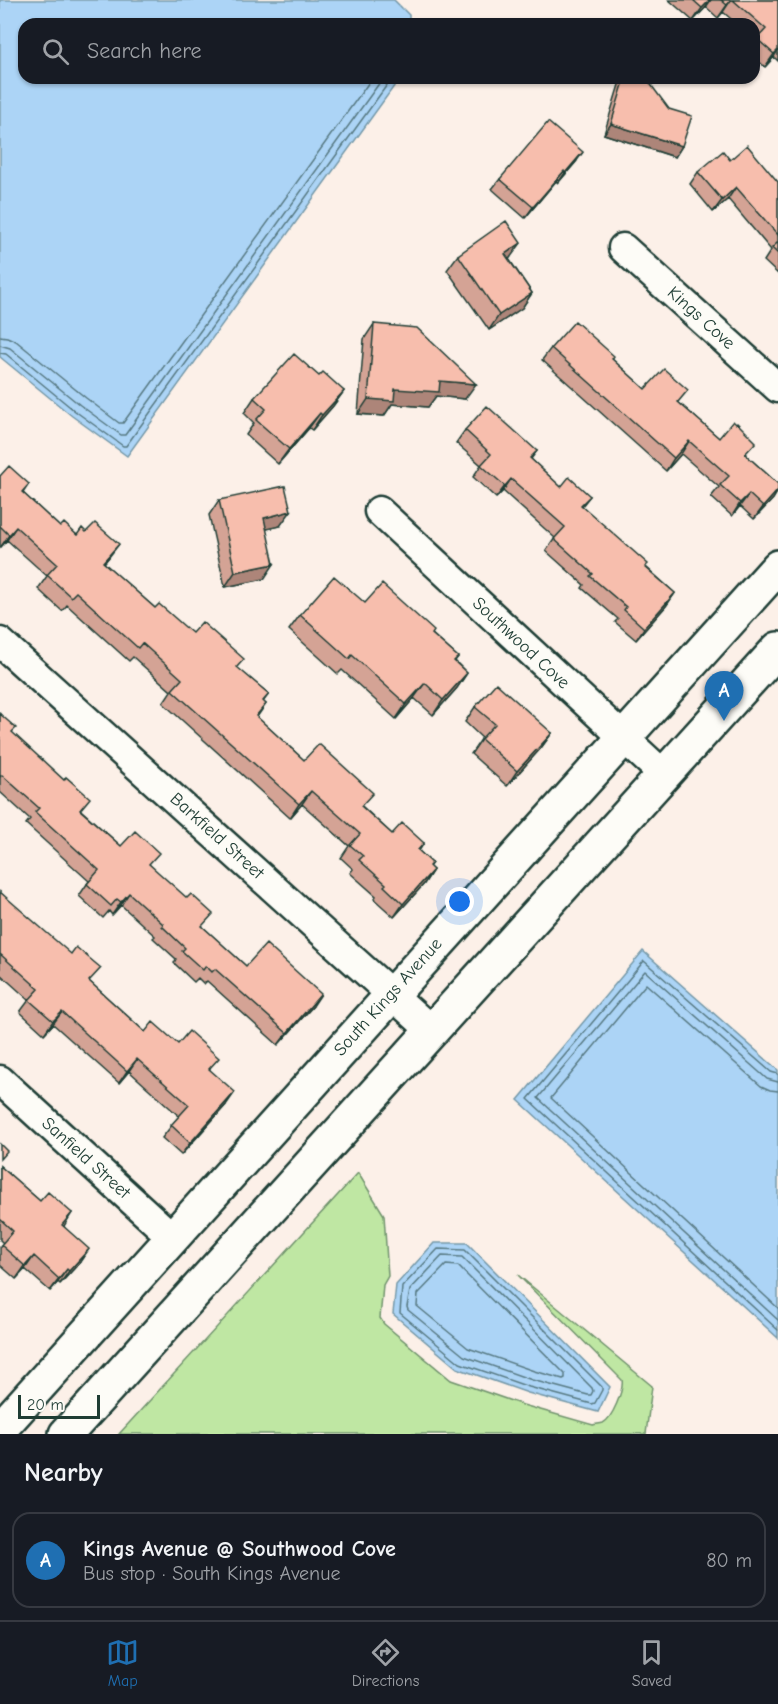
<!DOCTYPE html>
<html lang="en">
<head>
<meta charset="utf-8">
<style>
  body { margin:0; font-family:"Comic Neue",sans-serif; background:#20242c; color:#f1f3f6 }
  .scale { position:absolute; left:18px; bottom:15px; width:82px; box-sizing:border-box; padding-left:6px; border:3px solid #1f3d34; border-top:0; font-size:16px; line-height:21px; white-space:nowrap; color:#1f3d34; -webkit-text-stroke:4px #fdfcf7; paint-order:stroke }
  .you { position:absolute; left:460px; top:902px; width:21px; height:21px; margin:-15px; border:4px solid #fff; border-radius:50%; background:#1a73e8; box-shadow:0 0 0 9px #1a73e833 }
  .badge { display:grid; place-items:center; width:39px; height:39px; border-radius:50%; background:#1f6fb2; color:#fff; font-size:20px; font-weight:700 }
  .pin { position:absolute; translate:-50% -50px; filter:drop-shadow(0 2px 3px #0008) }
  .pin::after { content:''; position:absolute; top:32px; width:21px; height:18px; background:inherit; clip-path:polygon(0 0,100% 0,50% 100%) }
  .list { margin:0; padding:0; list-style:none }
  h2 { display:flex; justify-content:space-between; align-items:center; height:78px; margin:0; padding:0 24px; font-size:26px }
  h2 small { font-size:20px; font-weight:400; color:#9ea1a6 }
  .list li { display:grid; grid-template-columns:39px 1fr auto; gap:18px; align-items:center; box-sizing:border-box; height:96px; margin:0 12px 12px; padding:0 12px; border:2px solid #363941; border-radius:18px }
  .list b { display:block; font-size:22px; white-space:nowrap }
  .list p { margin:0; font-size:20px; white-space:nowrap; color:#9ea1a6 }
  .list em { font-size:20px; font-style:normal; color:#9ea1a6 }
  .icon { flex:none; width:33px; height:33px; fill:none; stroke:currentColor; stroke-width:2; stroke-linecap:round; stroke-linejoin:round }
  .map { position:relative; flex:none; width:778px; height:1434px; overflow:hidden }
  .search { position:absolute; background:#171b24; box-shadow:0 2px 4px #0004; left:18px; right:18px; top:18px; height:66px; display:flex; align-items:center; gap:15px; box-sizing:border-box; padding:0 21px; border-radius:18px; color:#9ea1a6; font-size:22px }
  .sheet { height:186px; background:#171b24 }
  nav { display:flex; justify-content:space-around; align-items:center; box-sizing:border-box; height:84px; border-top:2px solid #363941; background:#171b24; font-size:16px; color:#9ea1a6 }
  nav a { display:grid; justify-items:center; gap:3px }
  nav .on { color:#1f6fb2 }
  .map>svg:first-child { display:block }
  .green { fill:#bfe7a3; stroke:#6f926c; stroke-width:1.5 }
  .water { fill:#acd4f6; stroke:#7498a8; stroke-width:1.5 }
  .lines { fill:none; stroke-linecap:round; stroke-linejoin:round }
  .shore { stroke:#577982; stroke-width:1.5 }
  .street-casing { stroke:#1f3d34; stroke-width:33 }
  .secondary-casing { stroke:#1f3d34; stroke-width:38 }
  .street { stroke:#fdfcf7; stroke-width:28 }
  .secondary { stroke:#fdfcf7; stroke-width:33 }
  .wall { fill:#d4a395; stroke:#1f3d34; stroke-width:1.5 }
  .shaded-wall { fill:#ad8579; stroke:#1f3d34; stroke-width:1.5 }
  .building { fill:#f7bead; stroke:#1f3d34; stroke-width:1.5 }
  .labels { text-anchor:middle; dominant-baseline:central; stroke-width:4.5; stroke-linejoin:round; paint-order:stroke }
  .street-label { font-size:18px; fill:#1f3d34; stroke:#fdfcf7 }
</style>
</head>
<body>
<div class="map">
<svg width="778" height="1434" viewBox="0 0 778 1434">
  <rect width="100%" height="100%" fill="#fcf0e8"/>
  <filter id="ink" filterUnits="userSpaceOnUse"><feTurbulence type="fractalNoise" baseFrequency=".0167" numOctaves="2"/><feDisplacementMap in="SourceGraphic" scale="12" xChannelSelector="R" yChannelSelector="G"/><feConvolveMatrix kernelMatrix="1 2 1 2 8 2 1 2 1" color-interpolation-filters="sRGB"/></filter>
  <g filter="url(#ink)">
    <path class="green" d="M358,1173L384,1215L388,1276L383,1285L382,1297L380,1318L384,1324L451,1380L523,1405L593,1425C595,1424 600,1424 603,1423C612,1419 624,1390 622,1380L518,1275L652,1386L646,1434H119Z"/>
    <path class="water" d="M0,0H394L409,15V24H24V78H400L127,456L72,416L0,357Z
      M643,951L778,1070V1338L518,1100Z
      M434,1243H467L610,1387L598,1412L528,1393L457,1368L393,1314L396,1285Z"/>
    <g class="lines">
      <path class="shore" d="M0,336L7,337L16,341L86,398L119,423H123L372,78
        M0,345L10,348L80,405L121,435H125L383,78
        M0,353L6,354L75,411L123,446H126L392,78
        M778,1074L771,1072L644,961L528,1099L778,1330
        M778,1082L767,1079L645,971L538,1098L778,1320
        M778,1091L770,1090L761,1086L646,984L551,1098L778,1308
        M438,1249L465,1250L602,1387V1390L595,1403L592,1404L529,1387L460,1363L400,1313L402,1287Z
        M442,1256L462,1257L592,1388L593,1391L591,1395H588L532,1380L464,1356L408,1310L407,1307L410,1290Z
        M446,1265L458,1266L565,1374V1378L563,1379L534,1371L468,1348L417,1306L418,1294Z"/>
      <defs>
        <path id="street" d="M623,248L778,388
          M379,511L664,775
          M0,642L432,1031
          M0,1080L172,1237"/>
        <path id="secondary" d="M0,1429L778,567
          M66,1434L778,649"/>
      </defs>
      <use href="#street" class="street-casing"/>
      <use href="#secondary" class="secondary-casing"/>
      <use href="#street" class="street"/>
      <use href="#secondary" class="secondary"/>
    </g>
    <path class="wall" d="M669,0H778V61L774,57L765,67L754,57V44L756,41L754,40V24H737L723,12L718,18L706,7L693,21Z
      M621,78H646L682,146L675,157L604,134Z
      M730,160L778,182V274L764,261L771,250L728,199L713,212L690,184L698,172Z
      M576,162L558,183L556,181L525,218L492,189L500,179Z
      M458,255L510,258L509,259L532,293L522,308L489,330L447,270Z
      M374,324L465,399L436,396L428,407L392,404L384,416L358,414L364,339Z
      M551,348L612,359L645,389L679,403L719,438L746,455L778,484V491L773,499L754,519L740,506L732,516L711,497L719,487L681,454L666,471L542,360Z
      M319,376L344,391L333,406L312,430L309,428L278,464L246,435L254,423L244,413L254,398Z
      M465,430L537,451L531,459L561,487L590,496L582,506L646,567L675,593L666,606L636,640L615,622L618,619L582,588L584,585L546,551L555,538L503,491L496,498L473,477L481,465L456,443Z
      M0,476L29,484L23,493L60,527L77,535L109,557L104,563L155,608L192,633L237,668L269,694L263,702L266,704L257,717L304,760L363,807L392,834L424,843L419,851L432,863L429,867L433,870L424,884L394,917L374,899L376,896L350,873L353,869L341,858L349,846L302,804L290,818L163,703L171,691L133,657L129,661L67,605L62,611L38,589L47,576L7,540L0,548Z
      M219,500L280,526L266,529L264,579L225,587L209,515Z
      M365,603L432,634L458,657L455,661L467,673L457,688L433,715L414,698L396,719L342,670L338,674L289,630L300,615Z
      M475,707L552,733L541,748L507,786L471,754L482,738L465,722Z
      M0,714L12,733L82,811L121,846L150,865L203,927L246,966L313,1006L278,1045L207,981L204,984L198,978L194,982L174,963L176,959L153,938L155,936L121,905L112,915L109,911L103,918L79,896L89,881L26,824L30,819L0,792Z
      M0,892L90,982L145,1032L178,1044L210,1070L226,1105L181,1155L162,1138L179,1116L129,1071L119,1083L53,1024L44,1034L20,1012L29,1000L0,974Z
      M0,1166L40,1201L72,1213L64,1226L80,1262L60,1284L58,1282L50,1291L25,1269L16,1279L0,1265V1246L3,1243L0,1240Z"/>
    <path class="shaded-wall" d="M710,0H711L706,7L693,21L702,8Z
      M731,0L723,12L718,18L727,5Z
      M778,50L774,57L765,67L774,54Z
      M611,124L682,146L675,157L604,134Z
      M583,152L576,162L558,183L565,173Z
      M564,171L556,181L525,218L533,207Z
      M736,187L728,199L713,212L722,200Z
      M521,243L510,258L495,269L505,254Z
      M532,293L522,308L489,330L499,315Z
      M440,381L476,384L465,399L436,396L428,407L392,404L384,416L358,414L368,399L395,389Z
      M344,391L333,406L312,430L322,415Z
      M320,413L309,428L278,464L289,449Z
      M689,441L681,454L666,471L674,458Z
      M511,479L503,491L496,498L505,486Z
      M778,490L773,499L754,519L763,507Z
      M749,494L740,506L732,516L740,503Z
      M291,511L280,526L253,532L264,518Z
      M16,527L7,540L0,548L9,535Z
      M119,544L109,557L94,575L103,562Z
      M274,564L264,579L225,587L235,572Z
      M675,593L666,606L636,640L644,628Z
      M467,673L457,688L433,715L443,700Z
      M425,683L414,698L396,719L406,704Z
      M552,733L541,748L507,786L517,771Z
      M311,791L302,804L290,818L299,804Z
      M433,870L424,884L394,917L403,904Z
      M129,893L121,905L112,915L121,902Z
      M321,994L313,1006L278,1045L287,1033Z
      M62,1012L53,1024L44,1034L53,1021Z
      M137,1059L129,1071L119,1083L127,1071Z
      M235,1092L226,1105L181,1155L190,1143Z
      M89,1249L80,1262L60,1284L69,1271Z
      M34,1256L25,1269L16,1279L25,1266Z
      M67,1269L58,1282L50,1291L59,1279Z"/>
    <path class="building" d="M693,0H710L702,8Z
      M721,0H731L727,5Z
      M733,0H778V50L774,54L757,39L766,29Z
      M625,78H646L669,109L692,116L682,146L611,124Z
      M548,122L583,152L565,173L564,171L533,207L500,179Z
      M747,145L778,182V235L736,187L722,200L698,172L723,151L730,160Z
      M506,221L521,243L505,254L532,293L499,315L458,255Z
      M778,242V254L772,248Z
      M575,321L614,356L612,359L645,389L664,369L688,390L678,402L719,438L733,421L736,424L737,423L756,442L745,454L778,484V490L763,507L749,494L740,503L720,485L729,476L689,441L674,458L551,348Z
      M374,324L417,328L476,384L440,381L439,392L395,389L394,401L368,399Z
      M294,354L319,376L323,372L344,391L322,415L320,413L289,449L256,420L266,409L254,398Z
      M487,406L537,451L530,458L561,487L569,477L590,496L581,505L648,564L645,567L675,593L644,628L624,610L626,607L590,576L593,574L554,539L565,527L511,479L505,486L481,465L491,454L465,430Z
      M9,466L29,484L22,492L60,527L64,523L77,535L82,528L86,532L95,523L119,544L103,562L155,608L159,604L192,633L202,622L244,659L237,667L269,694L263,701L266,704L256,716L304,760L319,744L373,793L361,806L392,834L402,823L424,843L418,850L432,863L429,866L433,870L403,904L384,886L386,884L359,860L363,856L350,845L360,834L311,791L299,804L172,690L182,679L142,643L138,648L76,592L71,597L47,575L57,564L16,527L9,535L0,526V476Z
      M285,486L291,511L264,518L274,564L235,572L219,500Z
      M334,576L365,603L382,584L434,631L432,634L458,657L454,661L467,673L443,700L425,683L406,704L352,655L349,659L300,615Z
      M496,683L552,733L517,771L481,739L495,724L475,707Z
      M0,714L16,728L12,732L64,780L66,777L90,798L80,810L121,846L135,831L159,853L149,864L187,898L191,894L213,914L202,926L246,966L266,944L321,994L287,1033L215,969L212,972L206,966L203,970L182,951L185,948L162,926L163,924L129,893L121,902L117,899L111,906L87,884L99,870L35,812L39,808L2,775L0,777Z
      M0,892L71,954L76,947L101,968L89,981L145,1032L153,1022L178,1044L189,1031L219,1058L209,1069L235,1092L190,1143L171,1125L189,1105L137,1059L127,1071L62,1012L53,1021L29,1000L39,989L0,954Z
      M0,1144L7,1151L0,1159Z
      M0,1166L40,1201L48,1192L72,1213L62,1225L89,1249L69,1271L67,1269L59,1279L34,1256L25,1266L1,1245L13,1231L0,1219Z"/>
  </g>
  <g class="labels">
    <g class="street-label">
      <text transform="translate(701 318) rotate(42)">Kings Cove</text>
      <text transform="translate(521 643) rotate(43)">Southwood Cove</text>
      <text transform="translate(217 836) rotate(42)">Barkfield Street</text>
      <text transform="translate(388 997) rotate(-48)">South Kings Avenue</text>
      <text transform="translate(86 1158) rotate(42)">Sanfield Street</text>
    </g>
  </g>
</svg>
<div class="scale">20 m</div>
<div class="you"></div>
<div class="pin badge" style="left:724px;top:721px">A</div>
<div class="search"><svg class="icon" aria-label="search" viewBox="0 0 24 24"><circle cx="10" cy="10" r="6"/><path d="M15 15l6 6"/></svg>Search here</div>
</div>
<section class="sheet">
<h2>Nearby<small></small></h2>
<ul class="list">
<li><span class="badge">A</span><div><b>Kings Avenue @ Southwood Cove</b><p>Bus stop · South Kings Avenue</p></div><em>80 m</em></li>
</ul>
</section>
<nav>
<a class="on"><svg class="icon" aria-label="map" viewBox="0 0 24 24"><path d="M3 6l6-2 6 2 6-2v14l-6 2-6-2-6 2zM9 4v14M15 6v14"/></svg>Map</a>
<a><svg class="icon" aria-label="directions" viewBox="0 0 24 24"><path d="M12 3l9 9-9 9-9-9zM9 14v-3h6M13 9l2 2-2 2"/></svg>Directions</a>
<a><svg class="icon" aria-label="saved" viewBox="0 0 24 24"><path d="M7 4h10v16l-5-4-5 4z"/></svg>Saved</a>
</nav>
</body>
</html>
